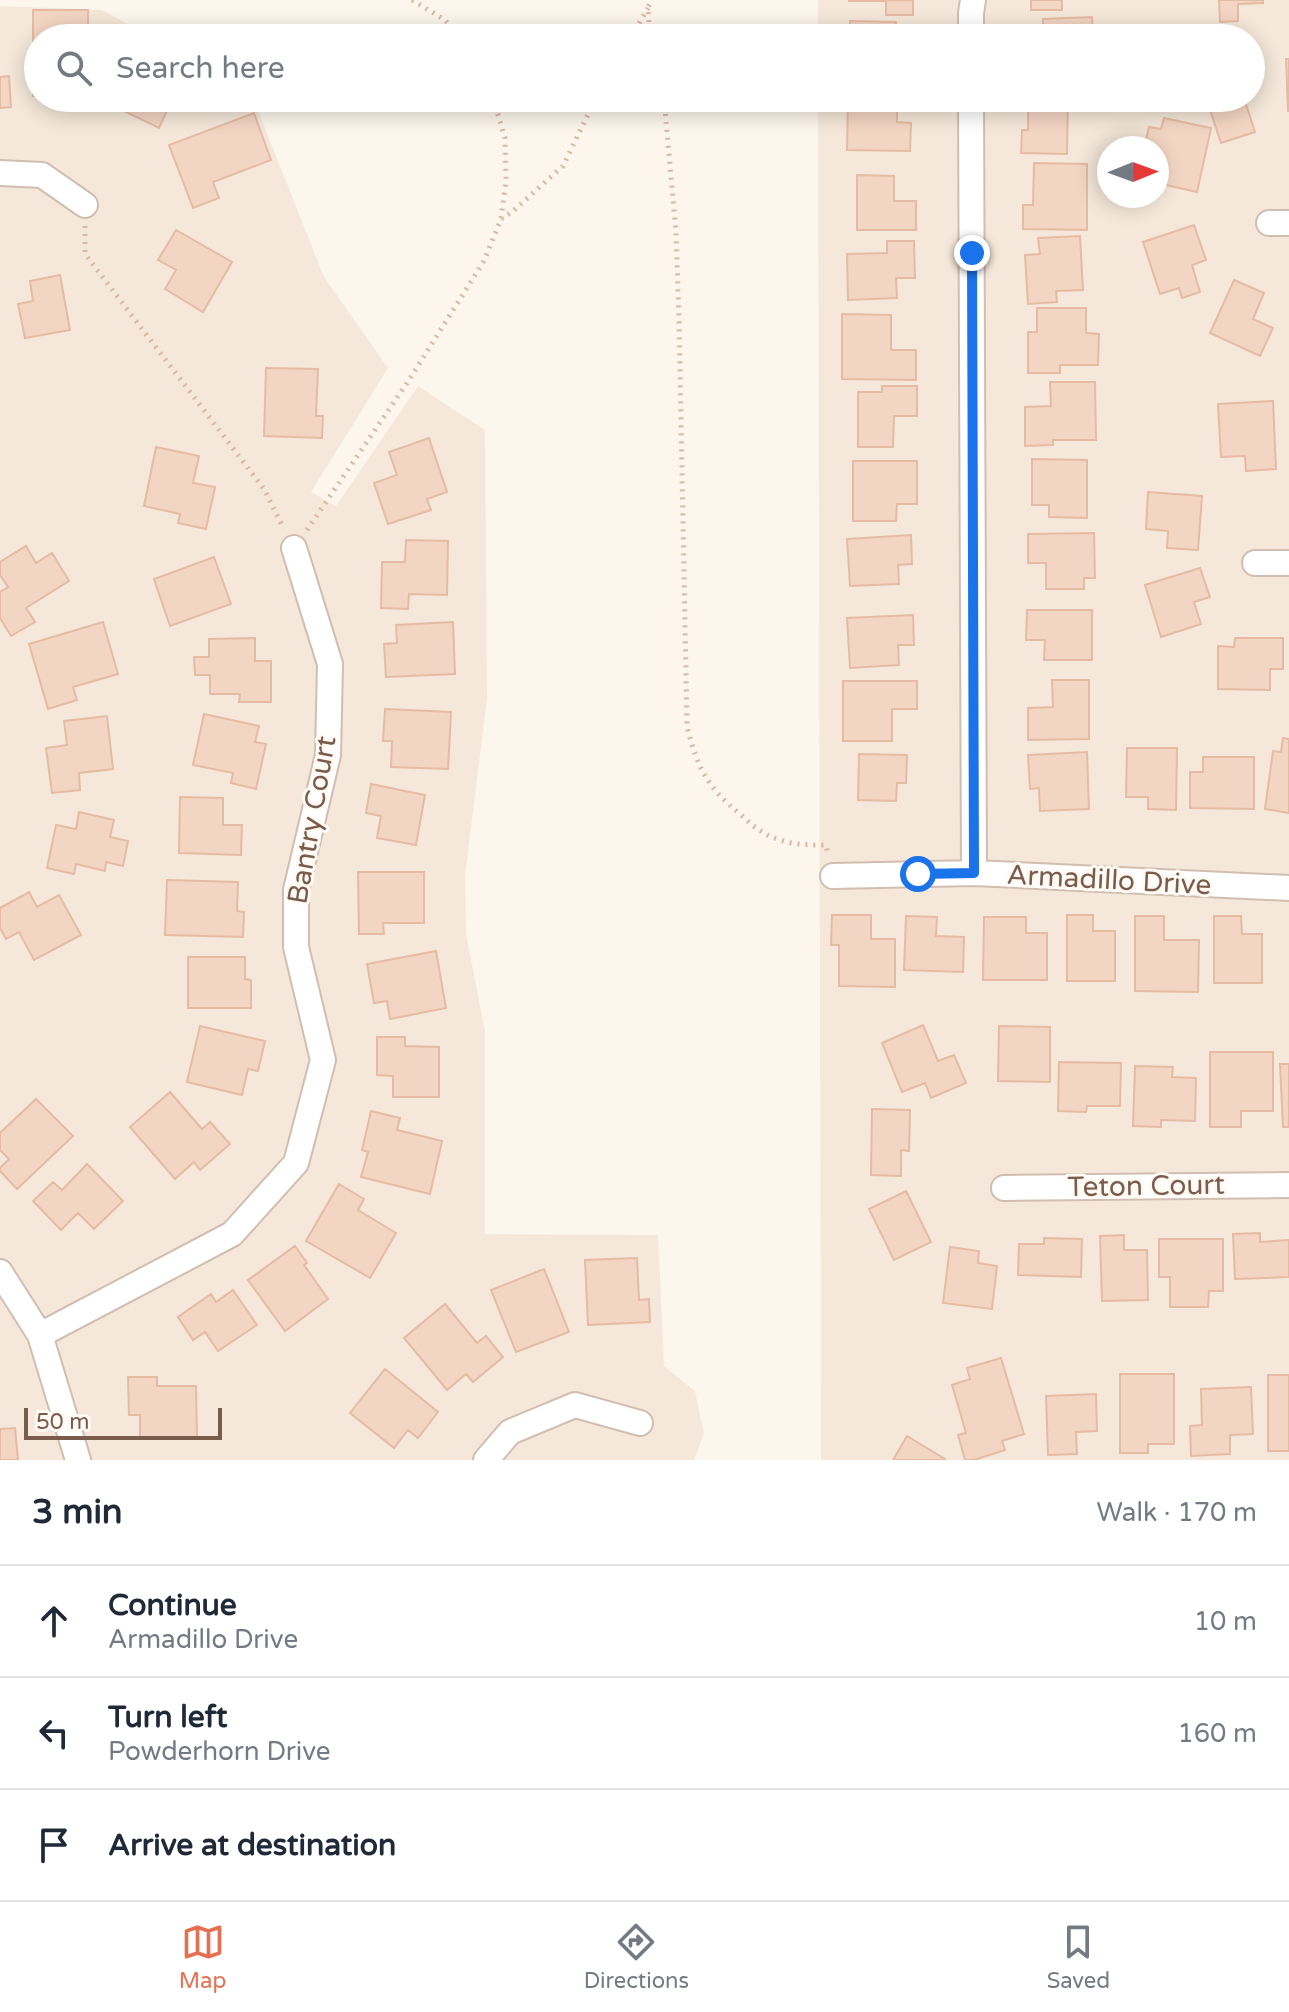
<!DOCTYPE html>
<html lang="en">
<head>
<meta charset="utf-8">
<style>
  body { margin:0; font-family:"Varela Round",sans-serif; background:#f6f6f7; color:#1f2937 }
  .compass { position:absolute; left:1097px; top:136px; width:72px; height:72px; border-radius:50%; background:#fff; box-shadow:0 4px 20px #0003; rotate:89deg }
  .scale { position:absolute; left:24px; bottom:20px; width:198px; box-sizing:border-box; padding-left:8px; border:4px solid #7a5c4d; border-top:0; font-size:22px; line-height:28px; white-space:nowrap; color:#7a5c4d; -webkit-text-stroke:6px #fffaf3; paint-order:stroke }
  .stop { position:absolute; width:24px; height:24px; margin:-18px; border:6px solid #1a73e8; border-radius:50%; background:#fff }
  .stop.end { background:#1a73e8; border-color:#fff; box-shadow:0 2px 8px #0008 }
  .list { margin:0; padding:0; list-style:none }
  h2 { display:flex; justify-content:space-between; align-items:center; height:104px; margin:0; padding:0 32px; font-size:34px }
  h2 small { font-size:26px; font-weight:400; color:#747a83 }
  .list li { display:grid; grid-template-columns:52px 1fr auto; gap:24px; align-items:center; box-sizing:border-box; height:112px; padding:0 32px; border-top:2px solid #e0e1e3 }
  .list b { display:block; font-size:30px; white-space:nowrap }
  .list p { margin:0; font-size:26px; white-space:nowrap; color:#747a83 }
  .list em { font-size:26px; font-style:normal; color:#747a83 }
  .icon { flex:none; width:44px; height:44px; fill:none; stroke:currentColor; stroke-width:2; stroke-linecap:round; stroke-linejoin:round }
  .map { position:relative; flex:none; width:1289px; height:1460px; overflow:hidden }
  .search { position:absolute; background:#fff; box-shadow:0 4px 20px #0003; left:24px; right:24px; top:24px; height:88px; display:flex; align-items:center; gap:20px; box-sizing:border-box; padding:0 28px; border-radius:44px; color:#747a83; font-size:30px }
  .sheet { height:440px; background:#fff }
  nav { display:flex; justify-content:space-around; align-items:center; box-sizing:border-box; height:112px; border-top:2px solid #e0e1e3; background:#fff; font-size:22px; color:#747a83 }
  nav a { display:grid; justify-items:center; gap:4px }
  nav .on { color:#e76f51 }
  .map>svg:first-child { display:block }
  .residential { fill:#f5e8da; fill-rule:evenodd }
  .building { fill:#f3d5c3; stroke:#e6bba3; stroke-width:2 }
  .lines { fill:none; stroke-linecap:round; stroke-linejoin:round }
  .street-casing { stroke:#d1beb0; stroke-width:28 }
  .path { stroke:#d9b8a5; stroke-width:5; stroke-dasharray:2 6; stroke-linecap:butt }
  .street { stroke:#fff; stroke-width:24 }
  .route { stroke:#1a73e8; stroke-width:10 }
  .labels { text-anchor:middle; dominant-baseline:central; stroke-width:6; stroke-linejoin:round; paint-order:stroke }
  .street-label { font-size:28px; fill:#7a5c4d; stroke:#fffaf3 }
</style>
</head>
<body>
<div class="map">
<svg width="1289" height="1460" viewBox="0 0 1289 1460">
  <rect width="100%" height="100%" fill="#fdf6ec"/>
  <path class="residential" d="M818,0H1289V1460H821L818,98H1251V38H818ZM1109,148H1157V196H1109Z
    M0,6L102,10L153,38H38V98H253L324,277L388,368L311,492L336,506L418,386L485,430L487,699L465,876L466,934L485,1031V1234L658,1235L664,1366L695,1391L704,1434L694,1460H0Z"/>
  <path class="building" d="M913,0V15H886V1H848Z
    M1031,0H1062V10H1031Z
    M1219,0H1263V3L1238,4V21L1220,22Z
    M33,10H88V38H38V96H33Z
    M1092,17L1093,38H1043V19Z
    M850,21L896,22V38H850Z
    M1286,59H1289V111H1288Z
    M9,76L11,107L0,108V77Z
    M58,98H88V104H58Z
    M127,98H162L171,102L159,128L122,110Z
    M1028,98H1068L1067,154L1021,153L1022,130H1028Z
    M1206,98H1244L1255,132L1221,143Z
    M848,101L897,102V122L911,123L910,151L847,150Z
    M254,113L271,160L213,182L219,198L193,208L169,145Z
    M1164,118L1211,128L1197,192L1157,183V148H1144L1149,127L1161,129Z
    M1034,163L1087,164V230L1023,229V205H1033Z
    M857,175L894,176V201H916V230H857Z
    M1194,225L1206,260L1192,265L1200,292L1182,298L1179,288L1160,294L1143,242Z
    M176,230L232,262L203,312L165,289L176,270L158,260Z
    M1080,236L1083,290L1056,291L1057,302L1028,304L1025,255L1040,254L1038,238Z
    M887,241H914L915,278H896L897,298L848,300L847,254L887,253Z
    M60,275L70,330L25,338L18,304L33,301L30,281Z
    M1234,280L1264,293L1253,319L1273,328L1260,356L1210,333Z
    M1037,308H1086V333L1099,334L1098,365H1060V373H1028V332H1037Z
    M842,314L891,315V350H916V380L842,379Z
    M266,368L318,369L316,416H323L322,438L264,436Z
    M1050,382H1095L1096,440H1053V445L1025,446V407L1051,406Z
    M882,386H917V416H894L893,447H858V392H882Z
    M1273,401L1276,469L1246,471L1245,456L1221,457L1218,404Z
    M429,438L447,492L427,499L431,510L388,524L374,483L397,475L389,452Z
    M156,447L199,456L193,483L215,487L206,529L178,523L180,514L144,506Z
    M1032,459L1087,460V518L1049,517V505H1032Z
    M853,461H917V504H897L896,521H853Z
    M1148,492L1202,496L1198,550L1167,548L1168,531L1146,529Z
    M1094,533L1095,578H1084V589H1046V563H1028V534Z
    M911,535L912,564L898,565L899,584L850,586L847,539Z
    M406,540L448,541L447,595L409,594L408,609L381,608L382,562H405Z
    M26,546L36,563L52,553L69,581L26,608L35,622L11,636L0,618V592L8,587L0,575V562Z
    M214,557L231,604L170,626L154,579Z
    M1200,568L1210,597L1194,602L1201,624L1161,637L1145,585Z
    M1027,610H1092V660H1044L1045,640H1026Z
    M913,615L914,645H898L899,665L850,668L847,618Z
    M103,622L118,674L73,687L77,700L48,709L29,644Z
    M453,622L455,674L386,677L384,644L397,643L396,625Z
    M255,638V661H271V702H239L240,694H210V675H195L194,657H209V639Z
    M1235,638H1283V669H1270V690L1218,689V646L1234,647Z
    M1052,680H1089V739L1028,740V708L1053,707Z
    M843,681H917V709H892V741H843Z
    M385,709L451,712L448,769L391,767L392,741H383Z
    M204,714L259,726L255,742L266,744L256,789L231,783L233,773L193,765Z
    M107,716L113,769L79,773L80,790L52,793L46,748L67,745L64,721Z
    M1283,738L1289,739V813L1265,809L1273,751L1281,752Z
    M1127,748H1177L1176,810L1148,809V797H1126Z
    M1087,752L1089,809L1040,811L1039,788L1030,789L1028,755Z
    M859,754L907,755L906,783H897L896,801L858,800Z
    M1203,757H1254V809L1190,808V772H1203Z
    M371,784L425,795L416,845L377,838L381,816L366,813Z
    M180,797L223,798V825H242L241,855L179,853Z
    M79,812L114,820L110,837L128,841L123,866L106,862L105,871L76,864L74,874L47,868L56,825L76,829Z
    M358,872H424V923H383L384,934H359Z
    M167,880L238,882L237,911L244,912L243,937L165,935Z
    M29,892L37,907L59,895L81,935L34,960L19,932L6,939L0,928V908Z
    M832,915H871V939H895V987L839,986V945H831Z
    M1067,915H1093V931H1115V981H1067Z
    M906,916L937,917L936,936L964,937L963,972L904,970Z
    M1135,916H1164V940H1199L1198,992L1135,991Z
    M1214,916H1241L1242,934H1262V983H1214Z
    M984,917H1026V933H1047V980H983Z
    M436,951L446,1008L390,1019L387,1001L374,1003L367,964Z
    M188,957H245V979L251,980V1008H188Z
    M923,1025L938,1061L954,1055L966,1083L931,1098L925,1083L902,1092L882,1043Z
    M200,1026L265,1041L258,1071L248,1069L242,1095L187,1082Z
    M999,1026L1050,1027V1082L998,1081Z
    M377,1037H405V1046L439,1047V1097H393V1076L377,1075Z
    M1210,1052H1273V1111H1241V1127H1210Z
    M1059,1062L1121,1063L1120,1106H1087L1086,1112L1058,1111Z
    M1280,1064H1289V1127H1283Z
    M1135,1066L1173,1067L1172,1077L1196,1078L1195,1121L1161,1120V1127L1133,1126Z
    M170,1092L202,1129L210,1122L230,1144L200,1170L194,1162L175,1179L130,1127Z
    M36,1099L73,1136L17,1189L0,1171V1168L9,1159L0,1150V1133Z
    M872,1109L910,1110L909,1151L901,1150V1176L871,1175Z
    M371,1111L400,1118L397,1130L442,1141L430,1194L361,1177L368,1152L362,1150Z
    M87,1164L123,1201L94,1229L78,1213L61,1230L33,1201L53,1182L62,1190Z
    M339,1184L364,1199L358,1210L396,1233L370,1278L306,1241Z
    M906,1191L931,1242L894,1260L869,1209Z
    M1260,1233V1242L1289,1240V1277L1235,1279L1233,1234Z
    M1124,1235V1250H1147L1148,1300L1102,1301L1100,1236Z
    M1044,1238L1082,1239L1081,1277L1018,1275L1019,1244H1044Z
    M1159,1239H1223V1291H1209L1208,1307H1170V1277H1159Z
    M295,1246L307,1263L304,1265L328,1299L285,1331L248,1280Z
    M950,1247L979,1251L978,1263L997,1266L992,1309L943,1303Z
    M637,1258L639,1300L649,1299L650,1322L588,1325L585,1260Z
    M544,1269L569,1332L516,1352L491,1290Z
    M233,1290L257,1325L218,1351L205,1332L193,1340L178,1317L211,1294L216,1302Z
    M445,1304L477,1343L486,1336L503,1357L473,1382L466,1374L447,1390L404,1338Z
    M1001,1358L1024,1434L1002,1441L1005,1450L974,1460H965L958,1435L966,1433L952,1385L970,1379L967,1368Z
    M385,1369L438,1412L418,1438L408,1430L394,1448L350,1413Z
    M1120,1374H1174V1444H1148V1453H1120Z
    M1268,1375H1289V1451H1268Z
    M128,1377H157V1386H196L197,1439H140V1415H129Z
    M1251,1387L1253,1434L1230,1435V1454L1191,1456L1190,1426L1202,1425L1201,1389Z
    M1096,1394L1097,1431L1076,1432L1077,1454L1048,1455L1046,1396Z
    M15,1428L18,1460H0V1429Z
    M907,1436L945,1459V1460H893Z"/>
  <g class="lines">
    <defs>
      <path id="street" d="M971,38V13L973,0
        M971,98L974,873
        M0,173L42,175L85,205
        M1269,223H1289
        M1255,563H1289
        M833,876L974,873L1289,888
        M1004,1188L1289,1185
        M0,1272L40,1335L78,1460
        M40,1335L232,1234L296,1163L323,1060L296,947V890L328,755L330,664L294,548
        M486,1460L510,1432L575,1405L640,1423"/>
    </defs>
    <use href="#street" class="street-casing"/>
    <path class="path" d="M412,0L445,20L460,38
      M455,31L483,38
      M631,37L648,8
      M500,38C549,30 581,19 630,36L629,38
      M650,38L648,7L652,0
      M664,98L676,232L679,318L687,727C698,769 707,787 741,815C752,825 762,834 777,839C793,845 809,845 826,845L828,855
      M501,219L512,212L563,166L596,98
      M85,226V254L264,489L283,527
      M307,530L407,383L484,261L501,219L506,181L505,138L493,98"/>
    <use href="#street" class="street"/>
  </g>
  <g class="lines">
    <path class="route" d="M918,874L974,873L972,253"/>
  </g>
  <g class="labels">
    <g class="street-label">
      <text transform="translate(312 820) rotate(-80)">Bantry Court</text>
      <text transform="translate(1109 880) rotate(3)">Armadillo Drive</text>
      <text transform="translate(1146 1186) rotate(-1)">Teton Court</text>
    </g>
  </g>
</svg>
<svg class="compass" viewBox="-18 -18 36 36"><path d="M0-13l5 13h-10z" fill="#e53935"/><path d="M0 13l5-13h-10z" fill="#747a83"/></svg>
<div class="scale">50 m</div>
<div class="stop" style="left:918px;top:874px"></div>
<div class="stop end" style="left:972px;top:253px"></div>
<div class="search"><svg class="icon" aria-label="search" viewBox="0 0 24 24"><circle cx="10" cy="10" r="6"/><path d="M15 15l6 6"/></svg>Search here</div>
</div>
<section class="sheet">
<h2>3 min<small>Walk · 170 m</small></h2>
<ul class="list">
<li><svg class="icon" aria-label="ahead" viewBox="0 0 24 24"><path d="M12 20V5M6 11l6-6 6 6"/></svg><div><b>Continue</b><p>Armadillo Drive</p></div><em>10 m</em></li>
<li><svg class="icon" aria-label="left" viewBox="0 0 24 24"><path d="M17 20v-9H6M10 6l-5 5 5 5"/></svg><div><b>Turn left</b><p>Powderhorn Drive</p></div><em>160 m</em></li>
<li><svg class="icon" aria-label="arrive" viewBox="0 0 24 24"><path d="M6 21V4h12l-3 4 3 4H6"/></svg><div><b>Arrive at destination</b></div></li>
</ul>
</section>
<nav>
<a class="on"><svg class="icon" aria-label="map" viewBox="0 0 24 24"><path d="M3 6l6-2 6 2 6-2v14l-6 2-6-2-6 2zM9 4v14M15 6v14"/></svg>Map</a>
<a><svg class="icon" aria-label="directions" viewBox="0 0 24 24"><path d="M12 3l9 9-9 9-9-9zM9 14v-3h6M13 9l2 2-2 2"/></svg>Directions</a>
<a><svg class="icon" aria-label="saved" viewBox="0 0 24 24"><path d="M7 4h10v16l-5-4-5 4z"/></svg>Saved</a>
</nav>
</body>
</html>
